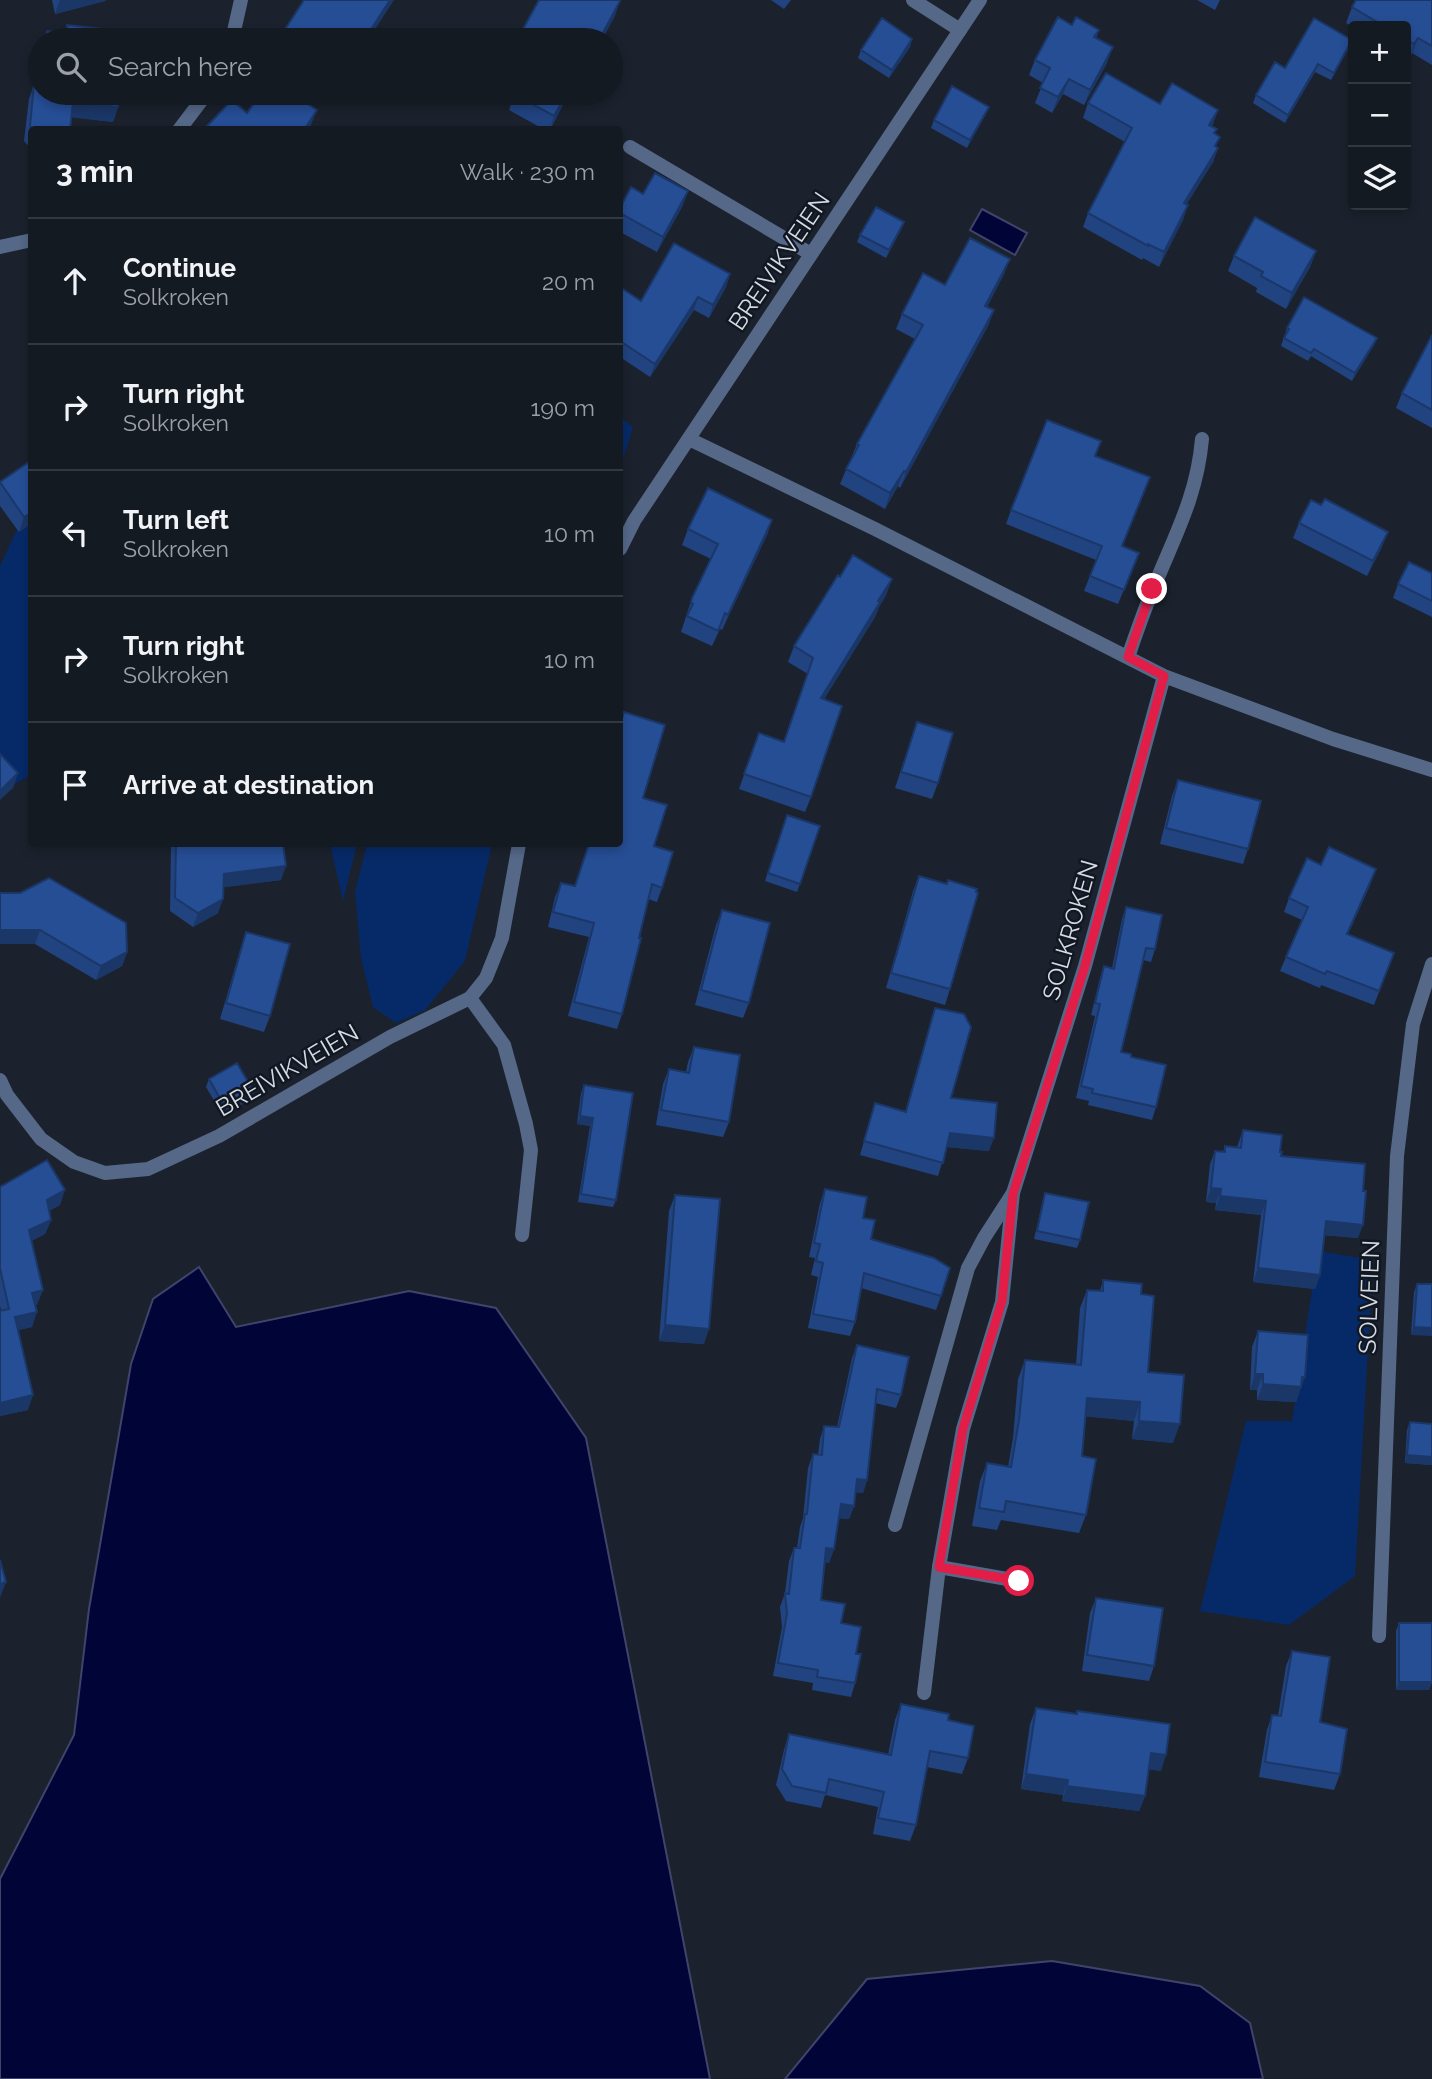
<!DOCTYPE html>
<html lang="en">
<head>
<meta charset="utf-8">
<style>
  body { margin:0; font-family:Raleway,sans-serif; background:#1d232a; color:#f1f3f6 }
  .controls { position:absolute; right:21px; top:21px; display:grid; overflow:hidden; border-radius:7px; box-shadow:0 4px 10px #0003 }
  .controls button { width:63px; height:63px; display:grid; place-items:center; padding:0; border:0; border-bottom:2px solid #333840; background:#141a22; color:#f1f3f6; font:35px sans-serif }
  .stop { position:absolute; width:21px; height:21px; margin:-16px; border:5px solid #e11d48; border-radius:50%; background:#fff }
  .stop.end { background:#e11d48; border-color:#fff; box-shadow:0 2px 7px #0008 }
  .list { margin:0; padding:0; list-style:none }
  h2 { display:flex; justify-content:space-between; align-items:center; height:91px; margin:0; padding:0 28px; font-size:30px }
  h2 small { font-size:23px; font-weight:400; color:#9da1a5 }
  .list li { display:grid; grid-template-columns:46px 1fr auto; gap:21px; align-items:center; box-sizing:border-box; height:126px; padding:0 28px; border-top:2px solid #333840 }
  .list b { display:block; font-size:26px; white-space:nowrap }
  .list p { margin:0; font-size:23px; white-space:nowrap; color:#9da1a5 }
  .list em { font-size:23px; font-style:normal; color:#9da1a5 }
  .icon { flex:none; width:38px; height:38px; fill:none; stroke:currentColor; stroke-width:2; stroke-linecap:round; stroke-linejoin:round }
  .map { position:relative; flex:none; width:1432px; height:2079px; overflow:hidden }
  .search { position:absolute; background:#141a22; box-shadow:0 4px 10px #0003; left:28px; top:28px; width:595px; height:77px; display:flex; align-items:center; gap:18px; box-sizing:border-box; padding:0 24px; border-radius:38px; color:#9da1a5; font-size:26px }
  .panel { position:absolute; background:#141a22; box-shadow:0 4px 10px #0003; left:28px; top:126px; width:595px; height:721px; border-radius:7px }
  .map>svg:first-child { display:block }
  .green { fill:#062a68 }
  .water { fill:#000436; stroke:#40446a; stroke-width:2 }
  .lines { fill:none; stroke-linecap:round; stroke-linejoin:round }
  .lane { stroke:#556888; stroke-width:14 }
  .street { stroke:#556888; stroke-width:14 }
  .wall { fill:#214380 }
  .shaded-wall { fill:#1b3768 }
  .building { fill:#264e95; stroke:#1b3768; stroke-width:2 }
  .route { stroke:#e11d48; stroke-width:9 }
  .labels { text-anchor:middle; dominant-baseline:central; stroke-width:5; stroke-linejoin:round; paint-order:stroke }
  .street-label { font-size:24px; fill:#d6dbe2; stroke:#121823 }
</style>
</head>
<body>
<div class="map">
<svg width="1432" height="2079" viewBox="0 0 1432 2079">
  <rect width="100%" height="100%" fill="#1b222d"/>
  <path class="green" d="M620,417L633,427L620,469Z
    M31,500V775L0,792V566Z
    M330,844H357L343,901Z
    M367,844H492L465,961L425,1010L396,1023L373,1007L361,958L355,892Z
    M1318,1251L1373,1260L1355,1576L1289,1625L1200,1611L1246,1421H1292Z"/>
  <path class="water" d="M982,209L1027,233L1015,255L970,230Z
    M199,1267L236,1327L409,1291L496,1308L586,1438L710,2079H0V1879L74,1735L89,1609L131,1364L153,1299Z
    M1052,1961L1200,1986L1250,2023L1263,2079H785L867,1979Z"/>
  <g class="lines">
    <path class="lane" d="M913,0L960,30
      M630,147L811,254
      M1128,657C1136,634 1144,610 1154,587C1175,535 1197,496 1202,439
      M470,998L504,1045L526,1124L531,1150L522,1235
      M895,1525L968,1268L984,1238L1013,1193
      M939,1567L1019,1581"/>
    <path class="street" d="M232,40L241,0
      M179,130L207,93
      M0,247L32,240
      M689,439L875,529L1164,676L1333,739L1432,770
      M620,549L634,521L980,0
      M0,1080L7,1095L41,1139L74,1162L105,1173L148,1169L219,1136L390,1037L470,998L486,978L502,938L519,844
      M1379,1636L1397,1156L1413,1024L1432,964
      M924,1693L939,1567L963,1429L1002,1302L1013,1193L1085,966L1164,676"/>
  </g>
  <path class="wall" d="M52,0H106L105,1L55,14Z
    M771,0H791L784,9Z
    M1197,0H1220L1215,10Z
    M1432,0V65L1412,53L1409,60L1406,58V26L1353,27L1346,23L1352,7Z
    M67,25L146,40H43L47,31L65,33Z
    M1072,25L1099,30L1096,38L1107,63L1084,105L1063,94L1052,113L1035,103L1043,83L1029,75L1035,60Z
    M912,39L910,47L889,78L858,58L861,50Z
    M1352,40L1349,48L1331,80L1315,72L1285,123L1253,103L1256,95L1285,68Z
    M40,63V93L118,107L113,122L72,117L70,130H32V150L24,141L29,99L34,84L39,80Z
    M515,93H569L550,130H545L509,110Z
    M1088,103L1160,104L1218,110L1212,126L1215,134L1216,147L1218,148L1213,162L1186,205L1183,220L1159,267L1143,258L1142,260L1083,227L1088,213L1125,142L1083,118Z
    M986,114L967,148L931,128L934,120Z
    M688,191L682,207L657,252L620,232V208L643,194Z
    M904,222L901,230L886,258L857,242L860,235Z
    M1316,251L1310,267L1286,309L1256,292L1257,288L1228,271L1234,256Z
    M730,274L726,287L709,318L694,310L650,377L620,357V287L641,301Z
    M1004,274L987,307L994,310L988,326L900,488L898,486L885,509L840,484L857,444L915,339L896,329L902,314L945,285Z
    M1287,328L1377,338L1374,345L1352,381L1311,356L1308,361L1281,346Z
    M1432,335V428L1396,408L1402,393Z
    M1095,456L1123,546L1139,553L1118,604L1084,591L1096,560L1006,524L1011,510Z
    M32,460V523L19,532L0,506V482Z
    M772,520L767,535L722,630L720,629L712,646L681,632L692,598L711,559L682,545L688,529Z
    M1299,523L1382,547L1367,576L1293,538Z
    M1432,573V617L1393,598L1398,584Z
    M840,577L892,579L886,595L879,607L875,617L824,699L811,797L805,812L739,789L759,733L784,741L808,674L788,662L794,646Z
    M917,722L938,783L932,799L895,788Z
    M1178,780L1248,849L1243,864L1160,844L1172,796Z
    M643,798L662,888L657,902L648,899L622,1014L617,1029L568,1016L589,937L548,927L555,897L561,883L575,886L588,844H620Z
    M787,815L800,884L797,892L765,881Z
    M171,844H283L281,880L224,887L218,913L193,927L170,911Z
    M1321,865L1371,883L1348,934L1394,953L1374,1005L1321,985L1320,988L1280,971L1302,920L1284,912L1289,898Z
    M919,876L950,989L945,1005L886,988L913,891Z
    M0,893L127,952L122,966L96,980L35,944H0Z
    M1126,907L1155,949L1151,962L1143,960L1121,1052L1131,1057L1156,1107L1152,1120L1088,1105L1089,1101L1076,1098L1095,1016L1091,1015L1100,978L1104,966L1112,968L1122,919Z
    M722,910L749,1003L743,1018L695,1005L716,925Z
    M246,932L270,1016L264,1032L220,1019L241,947Z
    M935,1008L951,1098L989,1151L947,1147L938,1176L860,1155L875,1103L905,1112L931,1021Z
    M694,1047L729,1122L723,1137L656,1125L663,1084L669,1069L686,1072L688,1062Z
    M209,1079L254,1092L251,1099L223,1116L206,1087Z
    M584,1085L616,1200L613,1207L578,1202L590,1126L577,1124L581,1093Z
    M1243,1130L1280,1152L1281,1156L1358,1238L1324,1235L1320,1275L1315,1289L1253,1282L1261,1215L1215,1210L1216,1203L1206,1202L1210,1164L1215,1151L1223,1152L1225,1146L1237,1147Z
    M0,1187L60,1205L49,1211L51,1220L45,1234L31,1241L37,1305H35L32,1327L18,1330L28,1410L0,1416V1311L1,1310L0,1306Z
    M825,1189L863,1218L871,1239L941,1296L936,1310L861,1288L855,1322L850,1336L808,1328L818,1277L811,1275L815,1258L809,1257L820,1203Z
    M1045,1193L1080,1240L1077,1248L1034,1239L1043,1200Z
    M675,1195L704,1344L659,1341L669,1211Z
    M1103,1280L1141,1294L1148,1372L1173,1443L1132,1439L1134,1421L1085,1416L1082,1456L1086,1515L1079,1533L1001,1520L997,1530L972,1526L980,1481L987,1463L1008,1467L1013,1438L1018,1379L1025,1360L1076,1365L1080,1308L1087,1290L1100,1291Z
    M1417,1284H1432L1411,1335L1414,1292Z
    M1258,1331L1299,1393L1296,1402L1257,1400V1390H1250L1252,1347Z
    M857,1345L901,1395L896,1408L875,1403L867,1480L863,1493L855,1492L854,1506L849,1519L838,1518L834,1549L829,1563L825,1562L821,1600L841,1623L856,1654L855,1683L851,1697L812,1690L813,1683L773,1676L782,1627L780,1607L785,1593L789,1561L794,1548H797L800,1527L803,1518L808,1468L813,1454L818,1455L820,1439L824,1426L837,1427L852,1358Z
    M1410,1422L1432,1424V1465L1405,1463L1407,1430Z
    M1096,1598L1154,1666L1149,1681L1082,1671L1090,1613Z
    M1399,1623L1432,1682L1429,1690H1396V1631Z
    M1292,1651L1340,1774L1334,1790L1259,1777L1267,1730L1272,1715L1278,1716L1286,1666Z
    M901,1704L948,1720L968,1758L962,1774L927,1767L916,1825L910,1841L873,1834L878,1807L825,1795L821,1808L786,1801L776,1785L784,1750L789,1734L888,1755L895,1720Z
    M1036,1708L1161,1771L1149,1769L1145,1796L1139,1811L1062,1801L1063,1795L1021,1789L1030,1724Z"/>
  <path class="shaded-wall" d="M60,0H106L105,1L55,14Z
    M390,0H394L368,40H365Z
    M620,1L615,16L602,40H599Z
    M1418,38L1412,53L1409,60L1414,44Z
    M912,39L910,47L889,78L892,70Z
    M1352,40L1349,48L1331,80L1334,73Z
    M1113,47L1107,63L1084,105L1090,90Z
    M1318,64L1315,72L1285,123L1288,115Z
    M1069,79L1063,94L1052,113L1058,97Z
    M284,93H329L280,104Z
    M567,93H569L550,130L554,116Z
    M73,102L118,107L113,122L68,117Z
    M989,107L986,114L967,148L970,140Z
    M317,110L311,125L308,130H304Z
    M1218,110L1213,124L1204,139L1209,125Z
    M1218,148L1213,162L1178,218L1184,203Z
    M688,191L682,207L657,252L663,237Z
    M1188,205L1183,220L1159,267L1164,252Z
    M904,222L901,230L886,258L889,250Z
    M1316,251L1310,267L1286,309L1292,293Z
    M1010,259L1004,274L979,322L985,306Z
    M730,274L726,287L709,318L713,305Z
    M698,297L694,310L650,377L655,364Z
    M994,310L988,326L900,488L906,472Z
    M1377,338L1374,345L1352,381L1355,373Z
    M904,471L898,486L885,509L890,493Z
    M32,512V523L19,532L24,517Z
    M772,520L767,535L722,630L728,615Z
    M1388,532L1382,547L1367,576L1373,561Z
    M892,579L886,595L879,607L875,617L815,714L821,698Z
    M18,773L13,788L0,800V791Z
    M286,866L281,880L219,888L224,874Z
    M1376,869L1371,883L1342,948L1347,934Z
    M223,899L218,913L193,927L198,913Z
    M0,930H40L35,944H0Z
    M127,952L122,966L96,980L101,966Z
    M254,1092L251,1099L223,1116L226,1109Z
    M580,1116L593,1118L590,1126L577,1124Z
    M950,1133L994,1138L989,1151L946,1147Z
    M1211,1188L1221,1189L1216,1203L1206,1202Z
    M65,1190L60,1205L42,1215L47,1200Z
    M1220,1196L1266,1201L1261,1215L1215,1210Z
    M51,1220L45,1234L24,1245L29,1230Z
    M1326,1221L1363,1225L1358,1238L1321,1235Z
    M1258,1268L1320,1275L1315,1289L1253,1282Z
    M43,1290L37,1305L27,1307L32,1293Z
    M37,1312L32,1327L10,1332L15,1317Z
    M665,1325L709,1329L704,1344L659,1341Z
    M1414,1327L1432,1328V1336L1411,1335Z
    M1255,1374H1263L1257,1390H1250Z
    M1302,1377H1305L1296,1402L1257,1400L1263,1384Z
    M33,1395L28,1410L0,1416V1403Z
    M1087,1398L1140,1402L1134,1421L1080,1416Z
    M1139,1421L1180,1424L1173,1443L1132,1439Z
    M1407,1455L1432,1457V1465L1405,1463Z
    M857,1479L867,1480L863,1493L852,1492Z
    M841,1504L854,1506L849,1519L836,1518Z
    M826,1548L834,1549L829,1563L822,1562Z
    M6,1582L0,1598V1584Z
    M1399,1682H1432L1429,1690H1396Z
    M1151,1753L1166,1755L1161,1771L1145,1769Z
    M1026,1774L1068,1780L1063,1795L1021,1789Z
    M1067,1786L1145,1796L1139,1811L1062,1801Z"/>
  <path class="building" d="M304,0H390L366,37V40H286L280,37Z
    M539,0H619L620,1L599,40H517Z
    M1356,0H1432V46L1418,38L1414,44L1406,39V26H1384L1352,7Z
    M1058,17L1072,25L1076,17L1099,30L1094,37L1113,47L1090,90L1069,79L1058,97L1040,88L1050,68L1035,60Z
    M882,18L912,39L892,70L861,50Z
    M1314,18L1352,40L1334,73L1318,64L1288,115L1256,95L1275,62L1285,68Z
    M67,25L147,34L146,40H46L47,31L69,33Z
    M1106,73L1160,104L1172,83L1218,110L1209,125L1217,129L1214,133L1220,137L1215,146L1218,148L1184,203L1188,205L1164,252L1148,244V246L1088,213L1132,128L1088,103Z
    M40,79V93H120L118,107L73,102L70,130H33L30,126L34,84Z
    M952,86L989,107L970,140L934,120Z
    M261,93H291L317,110L304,130H211L207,126L232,100L247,113Z
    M515,93H567L554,116L514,94Z
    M655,173L688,191L663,237L620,213V208L631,187L643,194Z
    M876,207L904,222L889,250L860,235Z
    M1255,217L1316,251L1292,293L1261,276L1263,272L1234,256Z
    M970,238L1010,259L985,306L994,310L906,472L904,471L890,493L846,469L859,445L857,444L923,325L902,314L923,273L945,285Z
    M674,243L730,274L713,305L698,297L655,364L620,341V287L641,301Z
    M1304,297L1377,338L1355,373L1314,349L1311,353L1284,338L1289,329L1287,328Z
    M1432,335V410L1402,393Z
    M1047,420L1101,441L1095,456L1150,477L1122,546L1139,553L1124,590L1090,576L1102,546L1011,510Z
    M32,460V512L24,517L0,482Z
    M708,488L772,520L728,615L725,613L718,631L687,616L693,604L691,603L692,598L718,544L688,529Z
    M1325,499L1388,532L1373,561L1299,523L1311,500L1321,505Z
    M853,555L892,579L878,601L880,602L821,698L842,706L811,797L744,774L759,733L784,742L813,658L794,646L838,575L840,577Z
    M1409,562L1432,573V601L1398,584Z
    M624,712L665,725L643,798L667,805L654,846L673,852L662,888L652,884L639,938H641L622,1014L574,1002L594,923L553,912L561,883L575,886L589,844H620V725Z
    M917,722L953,733L938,783L901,772Z
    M0,754L18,773L0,791Z
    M1178,780L1261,801L1248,849L1166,828Z
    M787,815L820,826L800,884L768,873Z
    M176,844H283L286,866L224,874L223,899L198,913L175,898Z
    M1329,847L1376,869L1347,934L1394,953L1379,991L1327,971L1325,974L1286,957L1308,907L1289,898L1307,858L1321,865Z
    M919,876L947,884L948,880L977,889L976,892L978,893L950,989L891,973Z
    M49,878L126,923L127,952L101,966L40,930H0V893H20Z
    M1126,907L1162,915L1155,949L1146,948L1121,1052L1131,1054V1057L1166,1065L1156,1107L1092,1093L1093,1089L1081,1086L1100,1004L1095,1003L1104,966L1114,969Z
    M722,910L770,923L749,1003L701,990Z
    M246,932L290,944L270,1016L226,1003Z
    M935,1008L964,1014L971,1027L951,1098L997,1103L994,1138L950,1133L943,1163L864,1141L875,1103L906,1112Z
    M694,1047L740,1055L729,1122L661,1110L669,1069L689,1073Z
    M237,1063L254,1092L226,1109L209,1079Z
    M584,1085L633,1093L616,1200L581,1194L593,1118L580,1116Z
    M1243,1130L1282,1135L1280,1152H1282L1281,1156L1365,1164L1363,1191H1366L1363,1225L1326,1221L1320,1275L1258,1268L1266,1201L1220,1196L1221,1189L1211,1188L1215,1151L1225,1152V1146L1241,1148Z
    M47,1160L65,1190L47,1200L51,1220L29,1230L43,1290L32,1293L37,1312L15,1317L33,1395L0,1403V1311L9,1309L0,1268V1187Z
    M825,1189L867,1197L863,1218L875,1220L871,1239L934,1258L950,1268L941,1296L864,1273L855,1322L813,1314L823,1263L816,1261L820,1244L814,1243Z
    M1045,1193L1089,1202L1080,1240L1037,1231Z
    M675,1195L720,1199L709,1329L665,1325Z
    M1103,1280L1142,1284L1141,1294L1154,1296L1148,1372L1184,1375L1180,1424L1139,1421L1140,1402L1087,1398L1082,1456L1096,1459L1086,1515L1006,1501L1004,1512L979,1508L987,1463L1011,1467L1019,1420L1025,1360L1081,1365L1087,1290L1103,1291Z
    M1417,1284H1432V1328L1414,1327Z
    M1258,1331L1308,1335L1305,1377H1302L1301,1387L1263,1384V1374H1255Z
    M857,1345L909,1357L901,1395L877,1389L867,1480L857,1479L854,1506L841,1504L834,1549L826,1548L821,1600L845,1604L841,1623L861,1627L856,1654H861L855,1683L817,1677L818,1670L778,1663L787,1614L785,1593L789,1594L794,1548H800L805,1514H807L813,1454L822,1455L824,1426L839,1427Z
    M1410,1422L1432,1424V1457L1407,1455Z
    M0,1560L6,1582L0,1584Z
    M1096,1598L1163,1608L1154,1666L1087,1655Z
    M1399,1623H1432V1682H1399Z
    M1292,1651L1330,1657L1320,1722L1347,1729L1340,1774L1265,1762L1272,1715L1281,1716Z
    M901,1704L949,1714L948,1720L974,1726L968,1758L930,1751L916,1825L878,1818L884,1792L829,1779L826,1793L792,1786L782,1769L789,1734L891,1755Z
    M1036,1708L1077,1714V1711L1170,1724L1166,1755L1151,1753L1145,1796L1067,1786L1068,1780L1026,1774Z"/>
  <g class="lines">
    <path class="route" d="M1019,1581L939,1567L963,1429L1002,1301L1013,1194L1085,966L1164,676L1128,657L1152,589"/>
  </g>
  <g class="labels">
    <g class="street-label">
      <text transform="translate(779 261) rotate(-56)">BREIVIKVEIEN</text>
      <text transform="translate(1070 930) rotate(-74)">SOLKROKEN</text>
      <text transform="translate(287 1070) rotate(-30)">BREIVIKVEIEN</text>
      <text transform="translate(1369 1297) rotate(-88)">SOLVEIEN</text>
    </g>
  </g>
</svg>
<div class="controls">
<button>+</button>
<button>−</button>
<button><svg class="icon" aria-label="layers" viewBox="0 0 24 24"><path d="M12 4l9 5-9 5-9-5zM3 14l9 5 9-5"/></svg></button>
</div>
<div class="stop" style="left:1019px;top:1581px"></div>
<div class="stop end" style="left:1152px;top:589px"></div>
<div class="search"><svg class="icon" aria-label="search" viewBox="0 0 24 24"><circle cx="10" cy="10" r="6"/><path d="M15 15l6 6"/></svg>Search here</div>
<section class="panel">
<h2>3 min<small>Walk · 230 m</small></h2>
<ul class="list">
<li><svg class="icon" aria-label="ahead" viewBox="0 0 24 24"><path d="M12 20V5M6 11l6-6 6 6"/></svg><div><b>Continue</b><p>Solkroken</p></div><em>20 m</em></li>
<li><svg class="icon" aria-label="right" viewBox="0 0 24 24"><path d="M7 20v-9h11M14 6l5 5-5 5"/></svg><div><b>Turn right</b><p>Solkroken</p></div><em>190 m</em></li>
<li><svg class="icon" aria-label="left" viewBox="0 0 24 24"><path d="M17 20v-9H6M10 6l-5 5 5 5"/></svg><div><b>Turn left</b><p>Solkroken</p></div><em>10 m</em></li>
<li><svg class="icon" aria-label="right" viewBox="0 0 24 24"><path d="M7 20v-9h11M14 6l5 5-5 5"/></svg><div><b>Turn right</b><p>Solkroken</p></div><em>10 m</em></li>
<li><svg class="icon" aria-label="arrive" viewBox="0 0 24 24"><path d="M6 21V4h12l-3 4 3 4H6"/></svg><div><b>Arrive at destination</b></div></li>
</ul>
</section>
</div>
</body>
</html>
